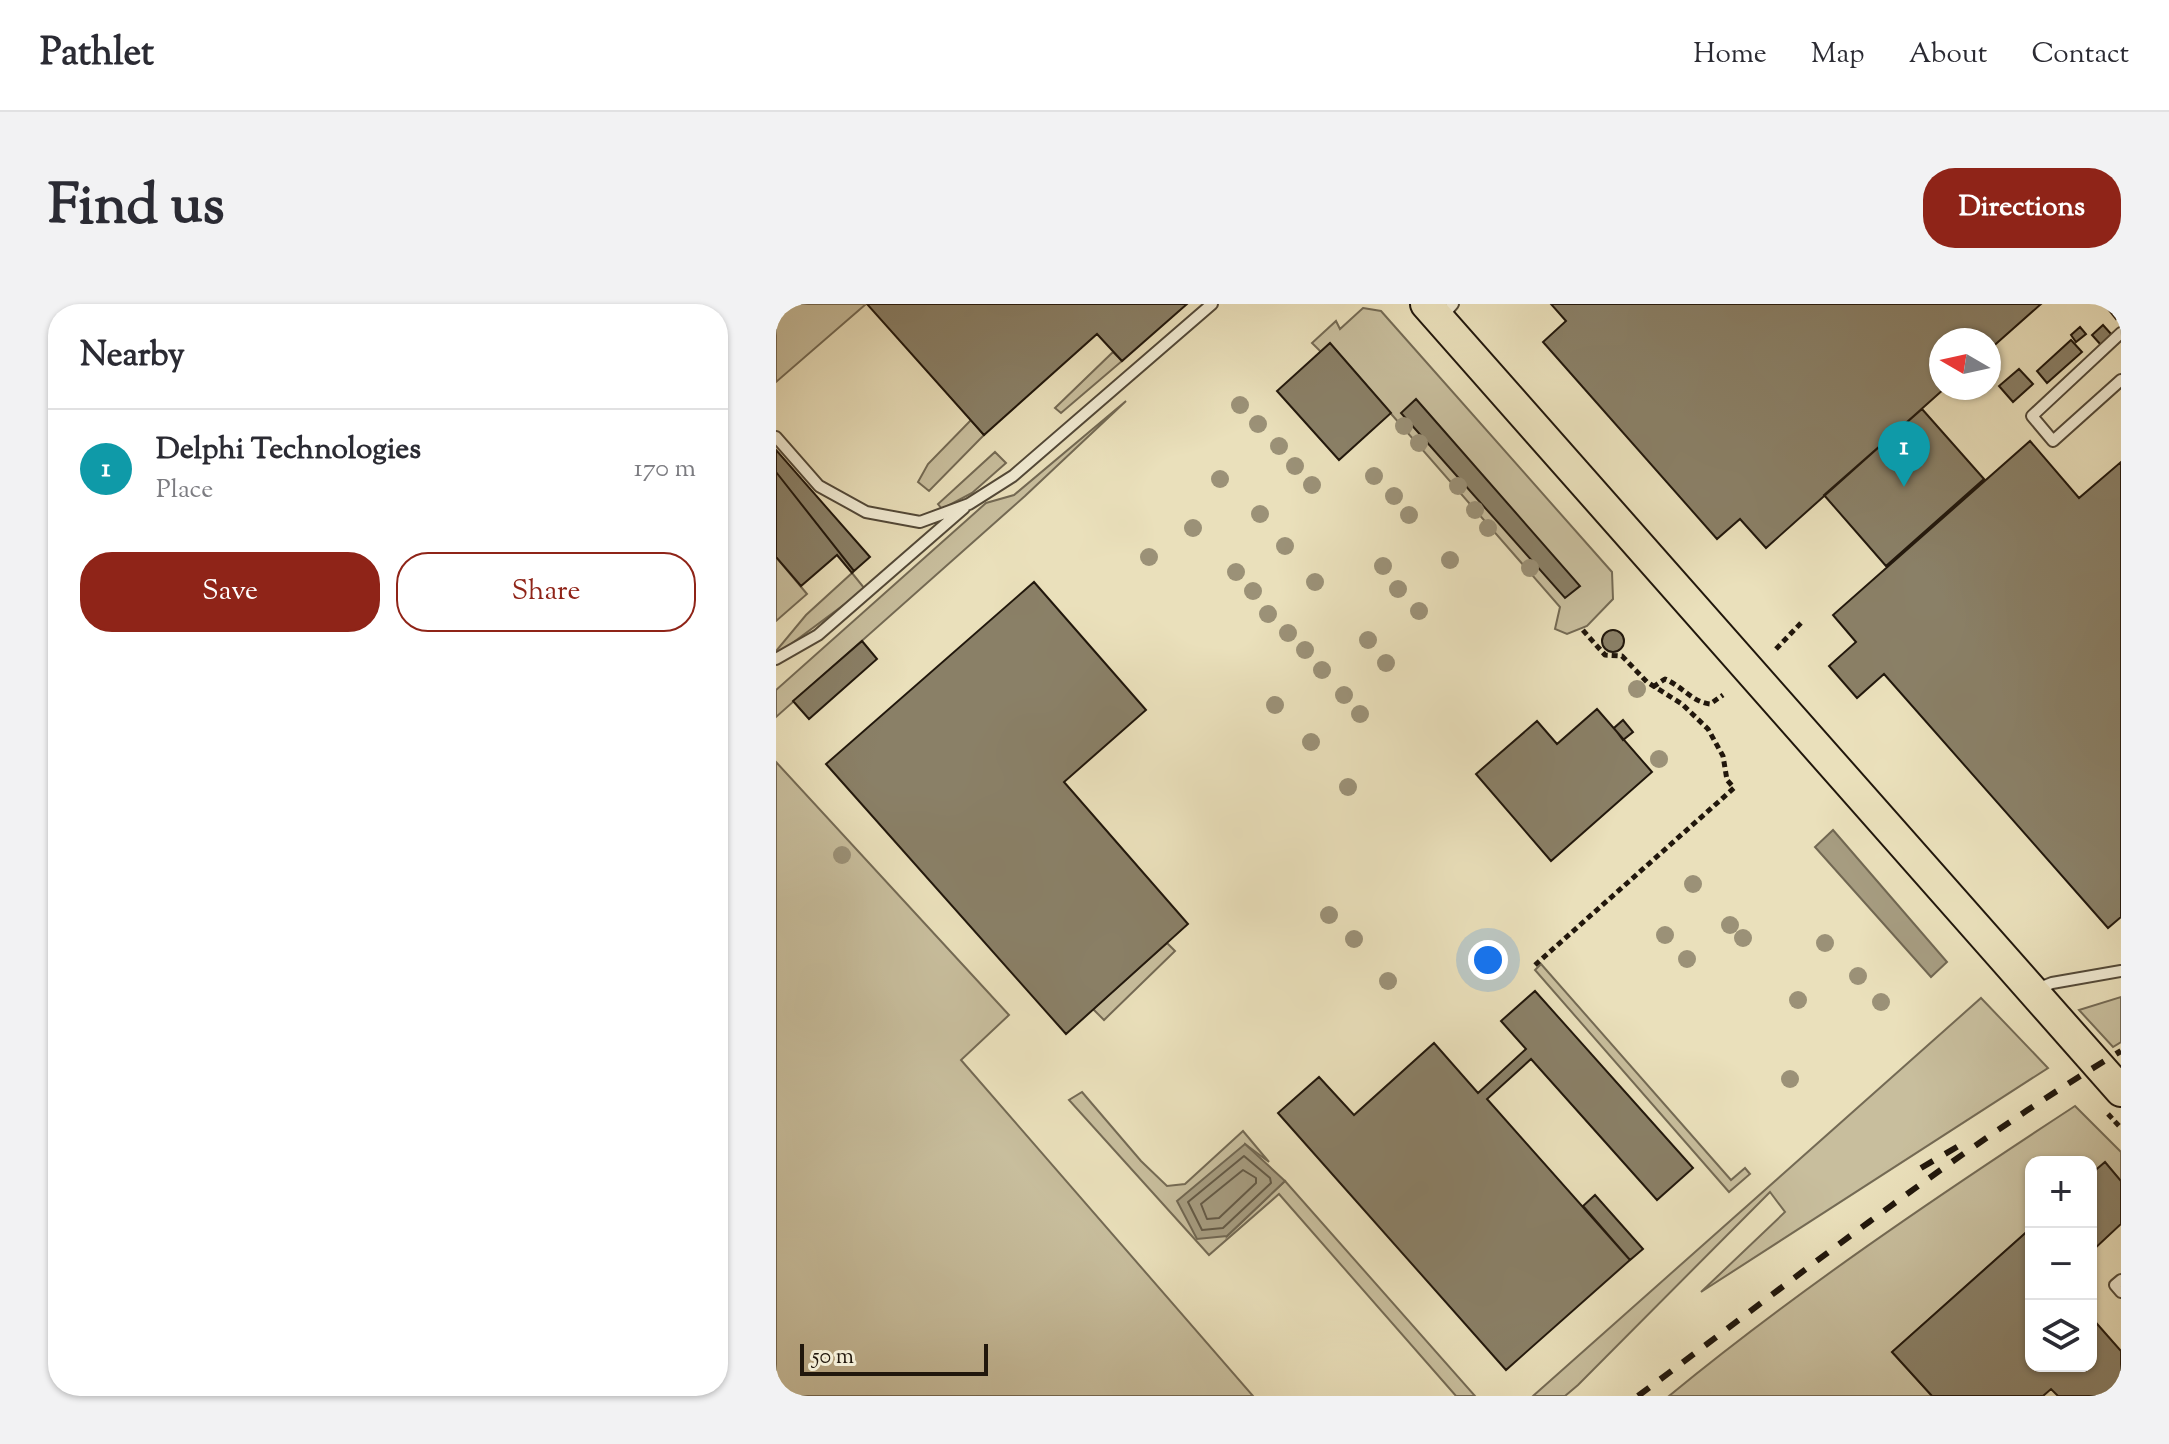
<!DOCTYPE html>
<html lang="en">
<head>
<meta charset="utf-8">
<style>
  body { margin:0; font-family:"Sorts Mill Goudy",serif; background:#f2f2f3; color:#2b2b33 }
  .controls { position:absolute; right:24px; bottom:24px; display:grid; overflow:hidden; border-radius:16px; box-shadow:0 2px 6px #0004 }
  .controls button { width:72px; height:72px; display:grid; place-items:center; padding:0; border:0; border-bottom:2px solid #e1e1e2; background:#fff; color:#2b2b33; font:40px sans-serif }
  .compass { position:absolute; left:1153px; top:24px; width:72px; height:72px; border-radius:50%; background:#fff; box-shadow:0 2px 6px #0004; rotate:279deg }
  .scale { position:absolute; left:24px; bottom:20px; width:188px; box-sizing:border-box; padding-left:8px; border:4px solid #21170c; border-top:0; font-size:22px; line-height:28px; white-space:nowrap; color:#21170c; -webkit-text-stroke:6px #f1ebd3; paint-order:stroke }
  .you { position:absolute; left:712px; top:656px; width:28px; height:28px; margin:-20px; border:6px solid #fff; border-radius:50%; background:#1a73e8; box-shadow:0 0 0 12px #1a73e833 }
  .badge { display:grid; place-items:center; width:52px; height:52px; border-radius:50%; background:#8f2418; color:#fff; font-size:26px; font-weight:700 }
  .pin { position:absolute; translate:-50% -66px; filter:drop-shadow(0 2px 4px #0008) }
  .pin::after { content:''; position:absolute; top:42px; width:28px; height:24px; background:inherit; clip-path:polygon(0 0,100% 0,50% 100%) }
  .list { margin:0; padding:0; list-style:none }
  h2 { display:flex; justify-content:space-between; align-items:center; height:104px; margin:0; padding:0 32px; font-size:34px }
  h2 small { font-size:26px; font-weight:400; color:#7c7c81 }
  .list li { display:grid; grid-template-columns:52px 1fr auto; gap:24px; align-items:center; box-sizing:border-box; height:120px; padding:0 32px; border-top:2px solid #e1e1e2 }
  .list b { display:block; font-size:30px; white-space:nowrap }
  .list p { margin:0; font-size:26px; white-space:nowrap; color:#7c7c81 }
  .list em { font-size:26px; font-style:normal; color:#7c7c81 }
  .actions { display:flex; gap:16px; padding:24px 32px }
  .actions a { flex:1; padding:18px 0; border:2px solid #8f2418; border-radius:32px; text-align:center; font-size:28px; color:#8f2418 }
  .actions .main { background:#8f2418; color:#fff }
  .icon { flex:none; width:44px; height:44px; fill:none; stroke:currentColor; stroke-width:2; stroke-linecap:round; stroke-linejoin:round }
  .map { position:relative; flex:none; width:1345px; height:1092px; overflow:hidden; border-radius:32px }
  header { display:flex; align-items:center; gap:48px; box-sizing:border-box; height:112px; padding:0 40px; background:#fff; border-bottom:2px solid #e1e1e2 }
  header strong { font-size:38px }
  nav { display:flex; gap:44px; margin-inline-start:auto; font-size:28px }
  .intro { display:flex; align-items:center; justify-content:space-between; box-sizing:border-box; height:192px; padding:0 48px }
  h1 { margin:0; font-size:56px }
  .button { padding:20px 36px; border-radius:32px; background:#8f2418; color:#fff; font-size:28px; font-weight:700 }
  main { display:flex; gap:48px; padding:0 48px }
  aside { flex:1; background:#fff; border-radius:32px; box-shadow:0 2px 6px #0004 }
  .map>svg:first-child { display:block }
  .green { fill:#c8be9d; stroke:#746a54; stroke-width:2 }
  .water { fill:#a69c80; stroke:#716752; stroke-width:2 }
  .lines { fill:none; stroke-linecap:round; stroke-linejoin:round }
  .shore { stroke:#645a46; stroke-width:2 }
  .building { fill:#8a8067; stroke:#21170c; stroke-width:2 }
  .service-casing { stroke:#534938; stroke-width:14 }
  .primary-casing { stroke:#21170c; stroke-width:34 }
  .path { stroke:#21170c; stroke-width:5; stroke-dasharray:6 4; stroke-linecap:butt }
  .service { stroke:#f1ebd3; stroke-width:10 }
  .primary { stroke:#eae0bb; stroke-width:30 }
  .rail { stroke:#21170c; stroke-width:6; stroke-dasharray:14 14; stroke-linecap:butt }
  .tree { fill:#9b9177 }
</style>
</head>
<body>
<header>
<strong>Pathlet</strong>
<nav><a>Home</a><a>Map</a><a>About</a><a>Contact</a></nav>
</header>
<div class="intro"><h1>Find us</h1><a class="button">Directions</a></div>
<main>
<aside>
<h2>Nearby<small></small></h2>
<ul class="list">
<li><span class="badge" style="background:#0f9aa8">1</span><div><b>Delphi Technologies</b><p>Place</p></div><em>170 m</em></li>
</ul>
<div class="actions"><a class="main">Save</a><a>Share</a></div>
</aside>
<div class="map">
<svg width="1345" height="1092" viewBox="0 0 1345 1092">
  <rect width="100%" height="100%" fill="#eae0bb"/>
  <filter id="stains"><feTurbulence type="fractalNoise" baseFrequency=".0025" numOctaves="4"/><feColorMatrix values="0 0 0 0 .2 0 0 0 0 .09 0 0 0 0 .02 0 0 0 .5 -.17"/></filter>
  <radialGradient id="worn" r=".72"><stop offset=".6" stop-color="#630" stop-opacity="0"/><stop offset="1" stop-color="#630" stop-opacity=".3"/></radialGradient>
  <path class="green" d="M0,0H90L0,78Z
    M587,4L605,7L836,268L837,295L811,322L791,330L779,325L784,303L554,40L545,48L536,39L560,17L564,25Z
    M337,48L346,57L285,109L279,104Z
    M350,97L249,192L0,413V386L210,199L238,191Z
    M195,116L208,131L153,187L142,178L152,160Z
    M219,148L230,159L196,189L166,205L162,200Z
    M0,253L31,290L0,317Z
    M76,269L89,285L3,349L0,347L30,311Z
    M0,458L233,711L185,756L477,1092H0Z
    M391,639L399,647L328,716L317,705Z
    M765,660L955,876L969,864L974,870L953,888L759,666Z
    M1345,693V738L1337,743L1303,706Z
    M1205,694L1272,764L925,988L1009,908L994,888L802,1081L789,1092H757Z
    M306,788L365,857L391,882L409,880L467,827L493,858L469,840L451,932L509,877L699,1092H680L503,890L433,951L293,796Z
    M1299,802L1345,848V877L1329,859L1315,870V858H1255V924L1116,1048L1156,1092H893C1022,986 1160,893 1299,802Z"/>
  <path class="water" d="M1057,526L1171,658L1155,673L1039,543Z
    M469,840L509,877L451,932L421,935L401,897Z"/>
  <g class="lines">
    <path class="shore" d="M468,852L494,874L495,879L447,924L426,926L412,898Z
      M467,866L480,874V879L443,914L431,915L425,900Z"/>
  </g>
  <path class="building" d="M91,0H411L346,57L321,30L208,131Z
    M775,0H1265L1213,46V36H1165V84H1169L990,244L964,215L941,235L767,38L790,17Z
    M1328,0H1345V10L1340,15Z
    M1327,21L1336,31L1325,41L1316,31Z
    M1304,23L1310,30L1300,38L1295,31Z
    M1295,36L1306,48L1271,79L1261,67Z
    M554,39L615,109L563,156L501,87Z
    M1243,65L1257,80L1237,98L1223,82Z
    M640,95L804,282L789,294L625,109Z
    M1146,105L1208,175L1110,262L1048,191Z
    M1254,137L1303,194L1345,158V613L1332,624L1108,370L1081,394L1053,362L1080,338L1057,311Z
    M0,146L94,253L78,267L0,168Z
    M0,168L78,267L76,269L61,251L25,282L0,253Z
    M258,278L370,406L288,478L412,620L290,730L50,460Z
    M826 337a11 11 0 1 1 22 0a11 11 0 1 1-22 0Z
    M86,337L101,355L33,415L17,397Z
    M821,405L876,468L775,557L700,470L761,417L781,440Z
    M847,416L857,428L847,436L838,424Z
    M759,687L917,864L881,896L755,755L711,795L854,956L730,1066L502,809L543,773L578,811L658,739L702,789L750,745L725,717Z
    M1329,858L1345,877V920L1315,948V870Z
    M819,891L867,945L854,956L807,902Z
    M1255,924V1062H1315V1013L1345,1047V1092H1282L1275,1085L1267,1092H1156L1116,1048Z"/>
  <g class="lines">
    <defs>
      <path id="service" d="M665,14L677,0
        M1345,29L1256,112L1277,137L1345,76
        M0,133L43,182L90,208L144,218L193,200L237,172L436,0
        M0,355L42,331L188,204
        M1261,685L1276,679L1345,667
        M1345,976L1339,981L1345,988"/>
      <path id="primary" d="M650,0L1345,787"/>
    </defs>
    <use href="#service" class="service-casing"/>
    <use href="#primary" class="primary-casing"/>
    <path class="path" d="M1000,345L1025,319
      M877,383L889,375C906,382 916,398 934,400L947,391
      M759,661L958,484L951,476L947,452L932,425L906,400L871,378L846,352L829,351L805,324
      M1332,810L1345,824"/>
    <use href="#service" class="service"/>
    <use href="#primary" class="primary"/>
    <path class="rail" d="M1145,864L1186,840
      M862,1092C1020,974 1175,849 1345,747"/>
  </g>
  <g class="tree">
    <circle cx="464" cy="101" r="9"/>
    <circle cx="482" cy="120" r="9"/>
    <circle cx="628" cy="122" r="9"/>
    <circle cx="643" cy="139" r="9"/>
    <circle cx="503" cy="142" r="9"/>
    <circle cx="519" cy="162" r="9"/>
    <circle cx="598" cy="172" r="9"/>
    <circle cx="444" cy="175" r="9"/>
    <circle cx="536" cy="181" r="9"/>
    <circle cx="682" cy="182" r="9"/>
    <circle cx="618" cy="192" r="9"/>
    <circle cx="699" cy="206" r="9"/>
    <circle cx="484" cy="210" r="9"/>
    <circle cx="633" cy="211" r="9"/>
    <circle cx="417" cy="224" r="9"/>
    <circle cx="712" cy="224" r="9"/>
    <circle cx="509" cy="242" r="9"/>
    <circle cx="373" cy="253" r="9"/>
    <circle cx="674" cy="256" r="9"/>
    <circle cx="607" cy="262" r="9"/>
    <circle cx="754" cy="264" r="9"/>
    <circle cx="460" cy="268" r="9"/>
    <circle cx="539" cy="278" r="9"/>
    <circle cx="622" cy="285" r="9"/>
    <circle cx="477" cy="287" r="9"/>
    <circle cx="643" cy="307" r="9"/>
    <circle cx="492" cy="310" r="9"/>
    <circle cx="512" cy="329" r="9"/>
    <circle cx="592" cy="336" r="9"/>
    <circle cx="529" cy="346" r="9"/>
    <circle cx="610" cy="359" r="9"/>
    <circle cx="546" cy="366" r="9"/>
    <circle cx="861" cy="385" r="9"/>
    <circle cx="568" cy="391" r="9"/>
    <circle cx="499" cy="401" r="9"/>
    <circle cx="584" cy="410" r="9"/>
    <circle cx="535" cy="438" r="9"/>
    <circle cx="883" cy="455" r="9"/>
    <circle cx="572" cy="483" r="9"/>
    <circle cx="66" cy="551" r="9"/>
    <circle cx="917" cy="580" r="9"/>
    <circle cx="553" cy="611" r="9"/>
    <circle cx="954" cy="621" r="9"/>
    <circle cx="889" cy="631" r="9"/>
    <circle cx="967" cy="634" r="9"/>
    <circle cx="578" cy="635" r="9"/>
    <circle cx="1049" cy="639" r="9"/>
    <circle cx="911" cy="655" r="9"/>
    <circle cx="1082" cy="672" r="9"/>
    <circle cx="612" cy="677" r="9"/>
    <circle cx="1022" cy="696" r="9"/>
    <circle cx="1105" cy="698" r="9"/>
    <circle cx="1014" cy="775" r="9"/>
  </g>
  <rect width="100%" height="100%" filter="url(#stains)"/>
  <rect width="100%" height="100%" fill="url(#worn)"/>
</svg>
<div class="controls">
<button>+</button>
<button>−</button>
<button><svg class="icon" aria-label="layers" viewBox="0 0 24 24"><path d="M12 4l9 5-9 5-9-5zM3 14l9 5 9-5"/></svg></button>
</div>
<svg class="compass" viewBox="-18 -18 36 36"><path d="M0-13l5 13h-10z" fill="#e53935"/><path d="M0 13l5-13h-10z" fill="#7c7c81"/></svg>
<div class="scale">50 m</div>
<div class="you"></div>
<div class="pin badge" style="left:1128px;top:183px;background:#0f9aa8">1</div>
</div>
</main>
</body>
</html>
